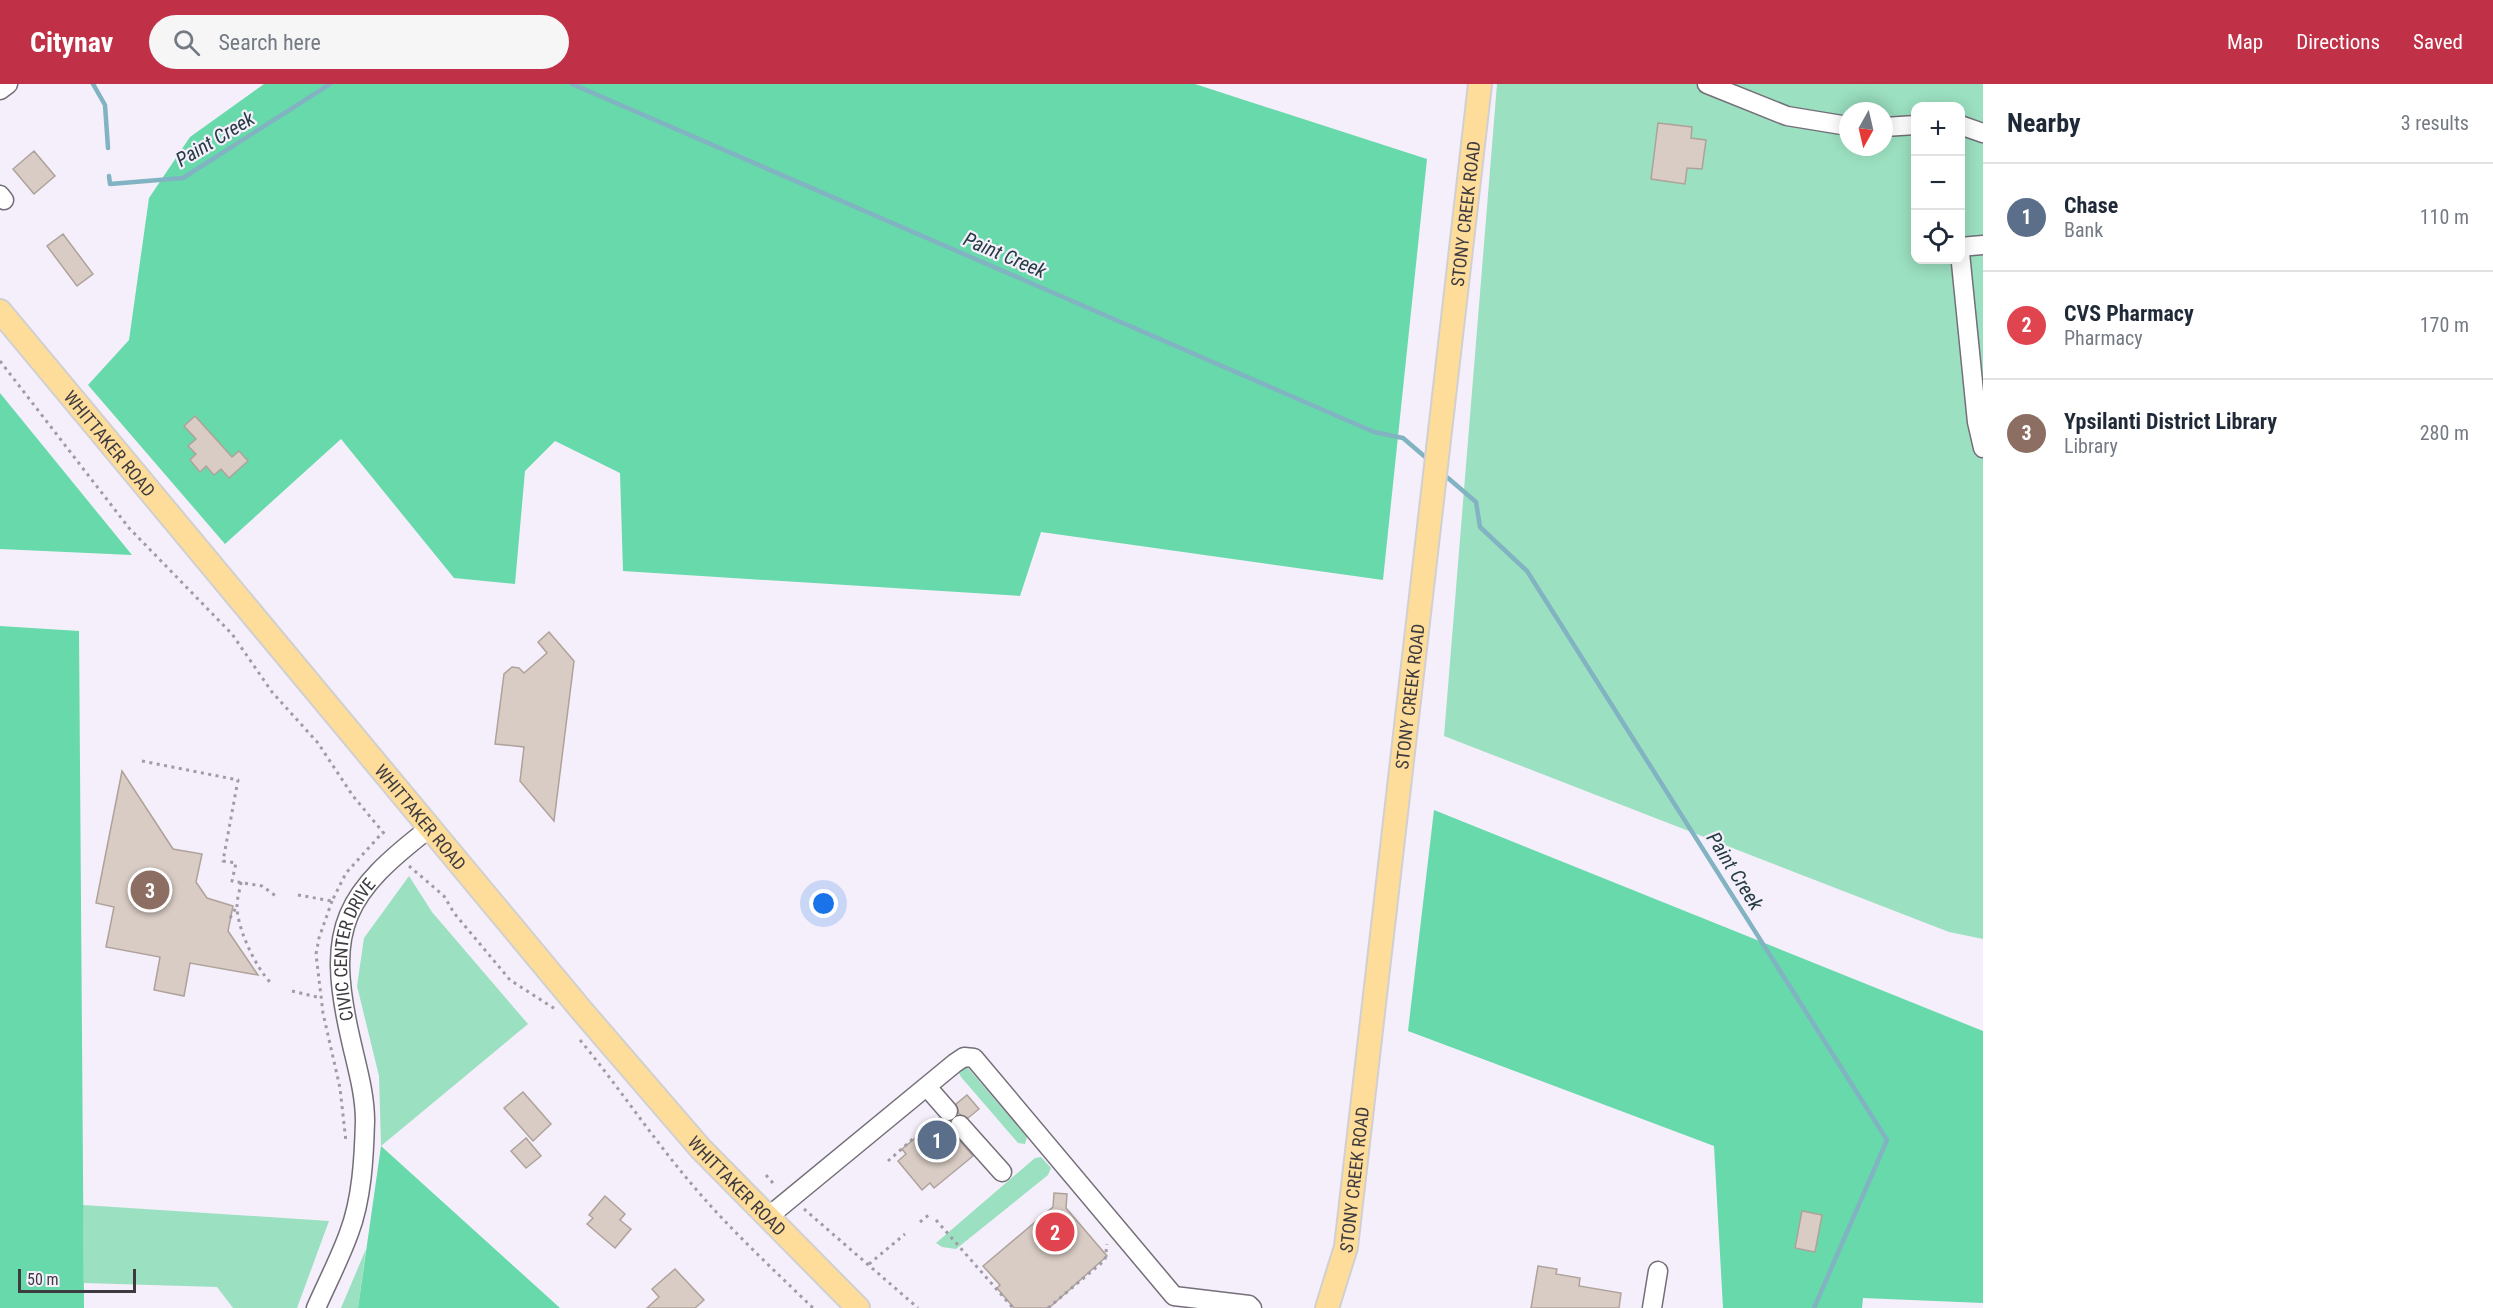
<!DOCTYPE html>
<html lang="en">
<head>
<meta charset="utf-8">
<style>
  body { margin:0; font-family:"Roboto Condensed",sans-serif; background:#f6f6f7; color:#1f2937 }
  .controls { position:absolute; right:18px; top:18px; display:grid; overflow:hidden; border-radius:12px; box-shadow:0 3px 15px #0003 }
  .controls button { width:54px; height:54px; display:grid; place-items:center; padding:0; border:0; border-bottom:2px solid #e0e1e3; background:#fff; color:#1f2937; font:30px sans-serif }
  .compass { position:absolute; left:1839px; top:18px; width:54px; height:54px; border-radius:50%; background:#fff; box-shadow:0 3px 15px #0003; rotate:188deg }
  .scale { position:absolute; left:18px; bottom:15px; width:118px; box-sizing:border-box; padding-left:6px; border:3px solid #3e3b40; border-top:0; font-size:16px; line-height:21px; white-space:nowrap; color:#3e3b40; -webkit-text-stroke:4px #f5effb; paint-order:stroke }
  .you { position:absolute; left:824px; top:820px; width:21px; height:21px; margin:-15px; border:4px solid #fff; border-radius:50%; background:#1a73e8; box-shadow:0 0 0 9px #1a73e833 }
  .badge { display:grid; place-items:center; width:39px; height:39px; border-radius:50%; background:#c03046; color:#fff; font-size:20px; font-weight:700 }
  .pin { position:absolute; translate:-50% -50%; border:3px solid #fff; box-shadow:0 2px 6px #0006 }
  .list { margin:0; padding:0; list-style:none }
  h2 { display:flex; justify-content:space-between; align-items:center; height:78px; margin:0; padding:0 24px; font-size:26px }
  h2 small { font-size:20px; font-weight:400; color:#747a83 }
  .list li { display:grid; grid-template-columns:39px 1fr auto; gap:18px; align-items:center; box-sizing:border-box; height:108px; padding:0 24px; border-top:2px solid #e0e1e3 }
  .list b { display:block; font-size:22px; white-space:nowrap }
  .list p { margin:0; font-size:20px; white-space:nowrap; color:#747a83 }
  .list em { font-size:20px; font-style:normal; color:#747a83 }
  .icon { flex:none; width:33px; height:33px; fill:none; stroke:currentColor; stroke-width:2; stroke-linecap:round; stroke-linejoin:round }
  .map { position:relative; flex:none; width:1983px; height:1224px; overflow:hidden }
  header { display:flex; align-items:center; gap:36px; box-sizing:border-box; height:84px; padding:0 30px; background:#c03046; color:#fff }
  header strong { font-size:28px }
  nav { display:flex; gap:33px; margin-inline-start:auto; font-size:21px }
  .search { width:420px; height:54px; background:#f6f6f7; display:flex; align-items:center; gap:15px; box-sizing:border-box; padding:0 21px; border-radius:33px; color:#747a83; font-size:22px }
  main { display:flex }
  aside { flex:1; background:#fff }
  .map>svg:first-child { display:block }
  .green { fill:#9be0c0; fill-rule:evenodd }
  .forest { fill:#67d9aa }
  .lines { fill:none; stroke-linecap:round; stroke-linejoin:round }
  .stream { stroke:#81b3c2; stroke-width:4.5 }
  .building { fill:#d9ccc5; stroke:#aea29b; stroke-width:1.5 }
  .minor-casing { stroke:#746e78; stroke-width:21 }
  .major-casing { stroke:#d1d0d1; stroke-width:26 }
  .path { stroke:#a09ba4; stroke-width:3; stroke-dasharray:3 4.5; stroke-linecap:butt }
  .minor { stroke:#fff; stroke-width:18 }
  .major { stroke:#fedd9b; stroke-width:22 }
  .labels { text-anchor:middle; dominant-baseline:central; stroke-width:4.5; stroke-linejoin:round; paint-order:stroke }
  .street-label { font-size:18px; fill:#3e3b40; stroke:#f5effb }
  .water-label { font-size:20px; font-style:italic; fill:#233b41; stroke:#f5effb }
</style>
</head>
<body>
<header>
<strong>Citynav</strong>
<div class="search"><svg class="icon" aria-label="search" viewBox="0 0 24 24"><circle cx="10" cy="10" r="6"/><path d="M15 15l6 6"/></svg>Search here</div>
<nav><a>Map</a><a>Directions</a><a>Saved</a></nav>
</header>
<main>
<div class="map">
<svg width="1983" height="1224" viewBox="0 0 1983 1224">
  <rect width="100%" height="100%" fill="#f5effb"/>
  <path class="green" d="M1497,0H1983V855L1949,848L1444,652ZM1916,22H1960V176H1916ZM1848,27H1884V63H1848Z
    M409,792L432,828L528,940L381,1062L379,992L357,902L364,854Z
    M964,983L968,984L1027,1053L1025,1060L1018,1059L961,993L959,989Z
    M1041,1073L1051,1084L1048,1091L956,1165L942,1163L936,1159L1035,1074Z
    M83,1121L329,1137L297,1224H233L217,1203L84,1199Z
    M366,1165L358,1224H341Z"/>
  <path class="forest" d="M264,0H1195L1427,75L1383,496L1041,448L1020,512L623,487L620,389L555,357L525,387L515,500L454,494L341,355L225,460L88,301L129,256L149,114L190,53Z
    M0,309L132,471L0,465Z
    M0,542L79,547L84,1224H0Z
    M1434,726L1983,947V1219L1863,1214L1862,1224H1723L1714,1062L1408,947Z
    M381,1062L560,1224H358Z"/>
  <g class="lines">
    <path class="stream" d="M93,0L105,21L108,64
      M572,0L1374,348L1403,354L1424,372
      M109,92L110,100L183,94L330,0
      M1448,394L1476,418L1480,443L1527,487L1887,1056L1814,1224"/>
  </g>
  <path class="building" d="M1658,39L1692,43L1691,54L1706,56L1702,85L1687,84L1685,100L1651,95Z
    M34,67L55,92L34,110L13,85Z
    M63,150L93,190L77,202L47,162Z
    M195,332L232,373L239,367L248,377L229,394L221,385L214,391L206,382L200,388L190,376L196,370L188,362L196,355L184,342Z
    M549,548L574,577L554,737L520,697L524,663L495,660L504,590L512,583L519,584L524,589L547,569L538,558Z
    M122,687L173,765L202,770L196,798L207,814L233,822L228,847L258,891L190,879L184,912L154,906L160,873L106,863L114,823L96,819Z
    M523,1008L551,1040L533,1057L504,1024Z
    M967,1011L979,1025L968,1034L959,1030L956,1020Z
    M939,1034L949,1038L952,1048L973,1072L934,1104L930,1099L922,1106L898,1077L906,1070L902,1065Z
    M526,1054L541,1072L526,1084L511,1067Z
    M1054,1109L1067,1110L1066,1124L1107,1172L1049,1224H1014L997,1204L1000,1201L983,1182L1053,1123Z
    M605,1112L625,1130L620,1136L631,1145L615,1164L587,1140L593,1134L589,1131Z
    M1802,1127L1822,1131L1815,1168L1795,1164Z
    M1538,1182L1557,1185L1556,1190L1580,1194L1579,1202L1621,1209L1619,1224H1531Z
    M675,1185L704,1216L695,1224H647L659,1213L652,1205Z"/>
  <g class="lines">
    <defs>
      <g id="minor">
        <path d="M1707,0L1787,32L1848,42"/>
        <path d="M0,6L8,0"/>
        <path d="M1960,41L1983,49"/>
        <path d="M1884,43L1916,41"/>
        <path d="M0,111L4,116"/>
        <path d="M1960,163L1983,161"/>
        <path d="M1960,169L1977,338L1983,364"/>
        <path d="M927,1003L948,1027"/>
        <path d="M960,1041L1002,1088"/>
        <path d="M768,1133L955,979L964,973L974,974L1174,1212L1249,1221L1252,1224"/>
        <path id="s1" d="M316,1224C327,1199 340,1174 349,1149C362,1115 364,1073 365,1037C365,1008 356,980 350,952C325,842 345,809 431,743"/>
        <path d="M1652,1224L1658,1187"/>
      </g>
      <g id="major">
        <path id="s2" d="M0,227L583,928L701,1065L858,1224"/>
        <path id="s3" d="M1327,1224L1346,1163L1480,0"/>
      </g>
    </defs>
    <use href="#minor" class="minor-casing"/>
    <use href="#major" class="major-casing"/>
    <path class="path" d="M0,277L129,444L232,550L272,608L318,659L353,712L387,753
      M142,677L238,696L223,777L236,779L232,797L262,802L276,812
      M409,782L444,812L454,829L510,896L555,925
      M241,798C240,806 237,814 237,822C237,844 255,882 270,898
      M298,811L332,817L346,789L383,748
      M332,817L319,854L316,870L323,929L340,1004L346,1058
      M230,834L236,824
      M292,907L321,914
      M580,956C622,1007 657,1061 701,1111C736,1151 775,1187 813,1224
      M888,1077L934,1036
      M766,1091L773,1099
      M804,1125L918,1224
      M936,1136L1013,1224
      M920,1138L931,1129
      M869,1180L905,1150
      M1048,1224L1105,1176L1107,1160"/>
    <use href="#minor" class="minor"/>
    <use href="#major" class="major"/>
  </g>
  <g class="labels">
    <g class="street-label">
      <text stroke="none"><textPath href="#s3" startOffset="1104">STONY CREEK ROAD</textPath></text>
      <text stroke="none"><textPath href="#s2" startOffset="172">WHITTAKER ROAD</textPath></text>
      <text stroke="none"><textPath href="#s3" startOffset="618">STONY CREEK ROAD</textPath></text>
      <text stroke="none"><textPath href="#s2" startOffset="658">WHITTAKER ROAD</textPath></text>
      <text stroke="none"><textPath href="#s1" startOffset="372">CIVIC CENTER DRIVE</textPath></text>
      <text stroke="none"><textPath href="#s3" startOffset="132">STONY CREEK ROAD</textPath></text>
      <text stroke="none"><textPath href="#s2" startOffset="1144">WHITTAKER ROAD</textPath></text>
    </g>
    <g class="water-label">
      <text transform="translate(215 55) rotate(-31)">Paint Creek</text>
      <text transform="translate(1005 171) rotate(23)">Paint Creek</text>
      <text transform="translate(1735 787) rotate(58)">Paint Creek</text>
    </g>
  </g>
</svg>
<div class="controls">
<button>+</button>
<button>−</button>
<button><svg class="icon" aria-label="locate" viewBox="0 0 24 24"><circle cx="12" cy="12" r="6"/><path d="M12 2v4M12 18v4M2 12h4M18 12h4"/></svg></button>
</div>
<svg class="compass" viewBox="-18 -18 36 36"><path d="M0-13l5 13h-10z" fill="#e53935"/><path d="M0 13l5-13h-10z" fill="#747a83"/></svg>
<div class="scale">50 m</div>
<div class="you"></div>
<div class="pin badge" style="left:937px;top:1056px;background:#5c6f8a">1</div>
<div class="pin badge" style="left:1055px;top:1148px;background:#e0444e">2</div>
<div class="pin badge" style="left:150px;top:806px;background:#8d6e63">3</div>
</div>
<aside>
<h2>Nearby<small>3 results</small></h2>
<ul class="list">
<li><span class="badge" style="background:#5c6f8a">1</span><div><b>Chase</b><p>Bank</p></div><em>110 m</em></li>
<li><span class="badge" style="background:#e0444e">2</span><div><b>CVS Pharmacy</b><p>Pharmacy</p></div><em>170 m</em></li>
<li><span class="badge" style="background:#8d6e63">3</span><div><b>Ypsilanti District Library</b><p>Library</p></div><em>280 m</em></li>
</ul>
</aside>
</main>
</body>
</html>
